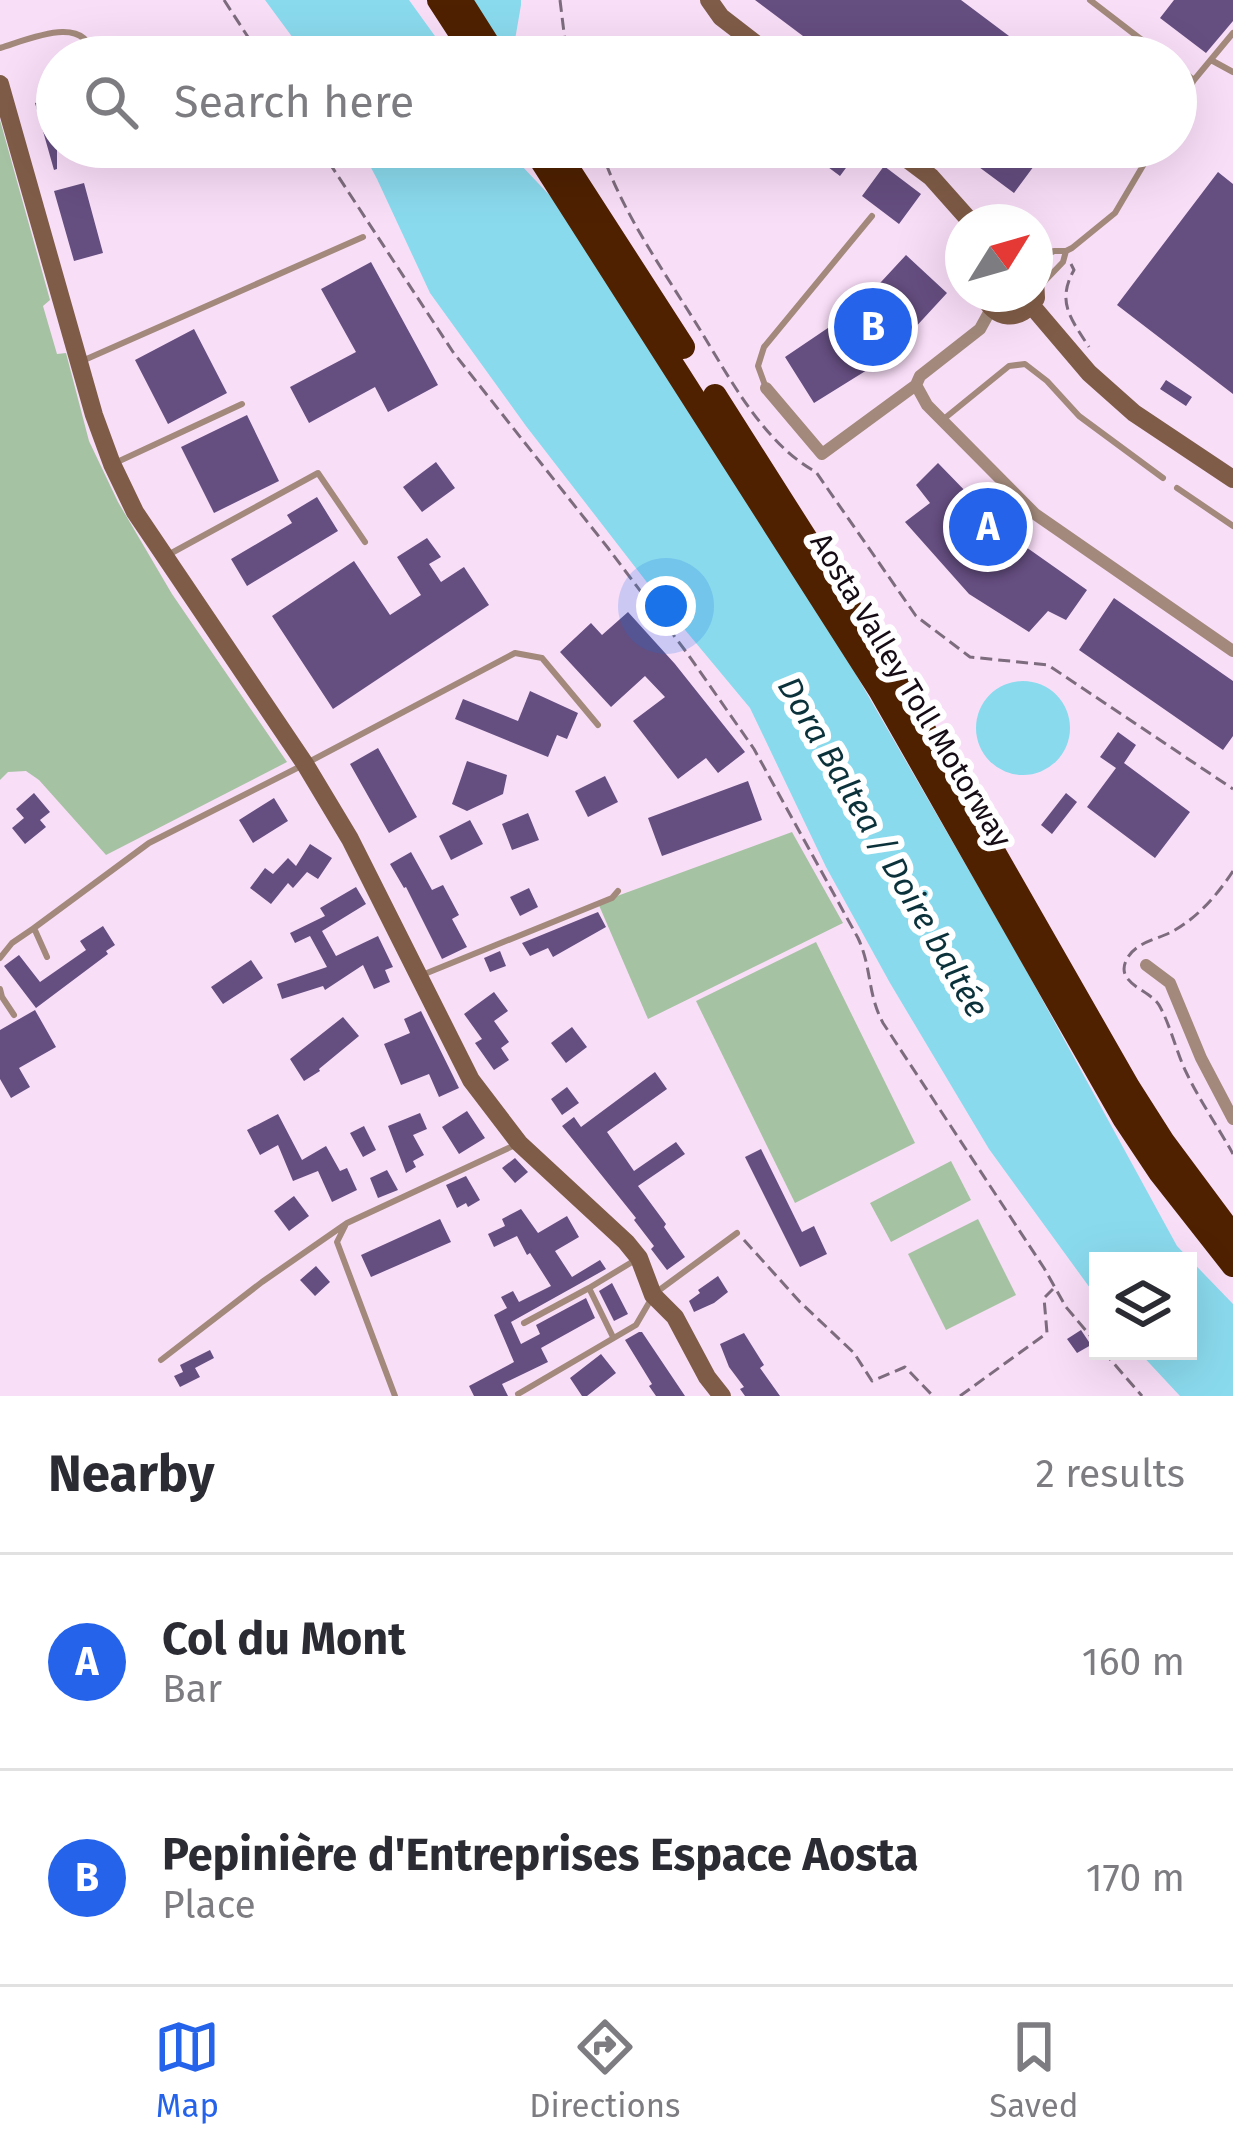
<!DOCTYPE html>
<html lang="en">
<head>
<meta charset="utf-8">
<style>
  body { margin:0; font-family:"Fira Sans",sans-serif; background:#f7f7f7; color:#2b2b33 }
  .controls { position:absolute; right:36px; bottom:36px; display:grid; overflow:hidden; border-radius:0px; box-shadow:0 12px 48px #0002 }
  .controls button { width:108px; height:108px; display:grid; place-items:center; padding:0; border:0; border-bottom:3px solid #e1e1e2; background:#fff; color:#2b2b33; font:60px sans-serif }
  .compass { position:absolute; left:945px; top:204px; width:108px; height:108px; border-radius:50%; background:#fff; box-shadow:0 12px 48px #0002; rotate:53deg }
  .you { position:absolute; left:666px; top:606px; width:42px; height:42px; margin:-30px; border:9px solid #fff; border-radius:50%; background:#1a73e8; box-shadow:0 0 0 18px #1a73e833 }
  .badge { display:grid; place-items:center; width:78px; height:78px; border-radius:50%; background:#2563eb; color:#fff; font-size:39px; font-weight:700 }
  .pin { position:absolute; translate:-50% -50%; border:6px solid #fff; box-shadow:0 3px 12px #0006 }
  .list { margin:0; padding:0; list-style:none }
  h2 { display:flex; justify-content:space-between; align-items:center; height:156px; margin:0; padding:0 48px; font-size:51px }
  h2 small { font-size:39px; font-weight:400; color:#7c7c81 }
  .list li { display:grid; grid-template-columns:78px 1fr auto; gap:36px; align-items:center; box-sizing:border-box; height:216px; padding:0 48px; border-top:3px solid #e1e1e2 }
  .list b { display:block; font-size:45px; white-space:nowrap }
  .list p { margin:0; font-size:39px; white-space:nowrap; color:#7c7c81 }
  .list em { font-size:39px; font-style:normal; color:#7c7c81 }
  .icon { flex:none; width:66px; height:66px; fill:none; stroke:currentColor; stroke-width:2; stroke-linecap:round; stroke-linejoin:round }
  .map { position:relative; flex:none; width:1233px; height:1396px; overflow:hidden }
  .search { position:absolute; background:#fff; box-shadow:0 12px 48px #0002; left:36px; right:36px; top:36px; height:132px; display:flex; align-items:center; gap:30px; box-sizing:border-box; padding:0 42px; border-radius:66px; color:#7c7c81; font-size:45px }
  .sheet { height:588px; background:#fff }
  nav { display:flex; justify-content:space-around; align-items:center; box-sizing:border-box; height:168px; border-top:3px solid #e1e1e2; background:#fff; font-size:33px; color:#7c7c81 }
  nav a { display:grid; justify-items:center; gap:6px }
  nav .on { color:#2563eb }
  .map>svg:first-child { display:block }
  .green { fill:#a5c3a2 }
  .water { fill:#8adaed }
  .building { fill:#654e80 }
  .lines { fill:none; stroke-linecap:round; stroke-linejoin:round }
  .path { stroke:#7d6c7d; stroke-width:3; stroke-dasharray:12 6; stroke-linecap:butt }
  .lane { stroke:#a2897b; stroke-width:6 }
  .street { stroke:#a2897b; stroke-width:12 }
  .secondary { stroke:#7f5c47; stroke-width:18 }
  .highway { stroke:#4f2100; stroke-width:24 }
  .labels { text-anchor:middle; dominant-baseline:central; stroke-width:12; stroke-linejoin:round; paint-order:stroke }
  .street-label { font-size:30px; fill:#150c15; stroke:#fff }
  .water-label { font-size:33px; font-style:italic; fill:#0b323b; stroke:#fff }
</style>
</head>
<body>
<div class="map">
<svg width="1233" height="1396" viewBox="0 0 1233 1396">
  <rect width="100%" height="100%" fill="#f9def8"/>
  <path class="green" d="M0,120L50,300L43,306L57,354L66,353L89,441L118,502L172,594L287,762L106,855L39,780L26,771L8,772L0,780Z
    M792,832L843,923L648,1019L598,903Z
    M816,942L915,1143L795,1203L696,1001Z
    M951,1161L971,1200L891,1242L870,1203Z
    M978,1219L1016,1295L946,1330L908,1254Z"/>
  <path class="water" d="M265,0H409L445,50L462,0H521V5L512,57H307Z
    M360,147H504L555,201L832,633L1019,957L1177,1246L1233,1304V1396H1180L1138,1351H1188V1261H1098V1299L989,1149L890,983L826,867L750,708L666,607L526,426L430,293L377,179Z
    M976 728a47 47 0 1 1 94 0a47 47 0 1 1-94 0Z"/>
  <path class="building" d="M755,0H961L1037,57H831Z
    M1174,0H1233V21L1206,53L1160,18Z
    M57,97V169L54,170L35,103Z
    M801,147H848L857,153L840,176Z
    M952,147H1048L1014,193Z
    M884,166L921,194L899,224L862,196Z
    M1218,172L1233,184V394L1117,305Z
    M84,183L103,253L74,261L54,191Z
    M906,255L947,293L888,357L814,403L785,357L856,309Z
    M371,262L438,385L388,412L375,387L309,423L290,387L356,352L321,289Z
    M194,329L227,393L168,424L135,360Z
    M1166,380L1192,397L1186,406L1160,389Z
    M247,415L279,481L214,513L181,447Z
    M436,462L455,488L422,512L403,487Z
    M938,463L1006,533L1087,590L1066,620L1048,611L1029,632L969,594L905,522L930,503L916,485Z
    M317,497L338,531L247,586L231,559L292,523L287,515Z
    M427,538L441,557L429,564L441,582L464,567L489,605L333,709L272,616L354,561L390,615L421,595L397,557Z
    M1114,598L1233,681V736L1223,750L1079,650Z
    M628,612L675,664L745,752L718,773L706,758L678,779L633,721L665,697L645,676L611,707L560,652L591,623L602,635Z
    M530,691L578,713L567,739L557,735L548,757L455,719L463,699L518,721Z
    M1118,732L1136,745L1124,763L1190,812L1155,858L1087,807L1116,768L1100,757Z
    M378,748L417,817L389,833L350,764Z
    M467,761L507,775L503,794L467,811L452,804Z
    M605,776L618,802L588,817L575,791Z
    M748,781L762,820L662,856L648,818Z
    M34,793L50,812L40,820L46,827L25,844L12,828L24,818L16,809Z
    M1066,793L1077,802L1052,834L1041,825Z
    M274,798L288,821L253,843L239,820Z
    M528,813L539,840L512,850L502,824Z
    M470,820L483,844L451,860L439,836Z
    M310,844L332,858L318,879L307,872L293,888L288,883L271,904L250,888L265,868L273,874L288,858L296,866Z
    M411,852L432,890L443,885L459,915L452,919L467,947L442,959L406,887L404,888L390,864Z
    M356,887L366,904L322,931L336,956L378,936L393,967L385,970L390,982L374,989L363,965L325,990L323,986L282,999L277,984L327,967L310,936L295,943L290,933L325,916L320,908Z
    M529,888L538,907L520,916L510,897Z
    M598,912L606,927L553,957L548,948L530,956L522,943Z
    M103,926L115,945L106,951L108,954L36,1008L4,966L19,955L40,982L86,950L80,941Z
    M500,951L506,966L490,972L484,958Z
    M251,960L263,978L223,1004L211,987Z
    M494,992L508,1011L494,1021L509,1042L501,1048L509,1060L494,1070L475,1043L482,1039L464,1014Z
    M35,1010L56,1047L19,1068L30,1087L11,1098L0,1079V1030Z
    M421,1011L459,1088L439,1097L429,1074L401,1085L384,1044L410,1033L404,1019Z
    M343,1017L359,1036L319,1069L320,1071L304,1081L290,1059Z
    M572,1027L587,1047L566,1063L551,1043Z
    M655,1072L667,1089L607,1132L634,1171L676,1142L685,1154L638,1186L666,1224L664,1227L685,1257L667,1270L651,1249L654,1246L634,1220L636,1218L562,1126L574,1117L581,1127Z
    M567,1087L579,1103L562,1115L551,1099Z
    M467,1111L485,1138L459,1154L442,1127Z
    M420,1113L427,1129L413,1135L424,1155L413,1161L416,1167L406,1173L388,1126Z
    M278,1114L302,1160L326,1146L340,1171L347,1168L357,1190L332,1202L318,1171L293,1181L278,1145L260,1155L247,1130Z
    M364,1126L376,1150L363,1157L350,1133Z
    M761,1149L802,1232L814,1226L827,1254L800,1267L745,1157Z
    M515,1158L528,1172L515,1183L502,1168Z
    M387,1170L398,1190L378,1198L370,1178Z
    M466,1176L480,1200L468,1207L466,1203L457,1208L446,1185Z
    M294,1196L309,1216L289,1231L274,1211Z
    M521,1209L538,1233L567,1216L579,1237L555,1251L572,1277L600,1260L606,1269L511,1322L521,1344L540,1334L536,1325L586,1298L595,1318L541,1348L548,1362L502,1384L508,1396H474L469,1386L514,1362L494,1315L507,1308L501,1297L513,1291L519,1302L551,1286L530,1253L527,1255L517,1236L494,1247L488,1234L505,1226L502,1219Z
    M440,1219L451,1242L371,1277L361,1255Z
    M316,1266L330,1282L315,1296L300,1280Z
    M718,1276L728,1292L714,1303L694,1312L689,1301L700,1293L698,1290Z
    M612,1283L628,1314L614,1321L599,1291Z
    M1081,1330L1091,1345L1077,1353L1067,1339Z
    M639,1332H642L685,1396H656L649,1386L652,1384L625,1340Z
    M744,1333L764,1365L760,1368L780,1396H745L740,1389L744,1387L729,1367L720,1344Z
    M210,1350L214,1358L195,1368L200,1377L180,1387L174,1376L183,1372L180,1365Z
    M601,1354L616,1373L587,1396H582L570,1378Z"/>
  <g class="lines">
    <path class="path" d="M224,0L261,57
      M560,0L565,41L570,57
      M319,147L453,352L608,548L687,653L754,749L858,938C872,968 867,993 883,1023L1044,1268L1066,1307L1098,1345
      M600,147C621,210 659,264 694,320C726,371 761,442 816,472L916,616L970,657L1048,665L1233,789
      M1071,264L1074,270C1056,302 1071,319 1089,347
      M1233,871C1218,894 1199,916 1175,930C1160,939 1138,941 1128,957C1112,983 1149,989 1159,1005C1171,1026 1176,1052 1187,1074C1200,1101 1218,1127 1233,1154
      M744,1240L800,1302L854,1353L872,1381L905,1367L933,1396
      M1103,1351L1142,1396
      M960,1396L1047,1333L1044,1298L1053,1289"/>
    <path class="lane" d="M1090,0L1164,57
      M0,48C27,40 88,12 92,57
      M1211,60L1233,72
      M1176,66L1194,80
      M1176,110L1194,80L1233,33
      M1035,261L1054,251H1066L1072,248L1115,213L1154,147
      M1040,286L1063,262L1066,251
      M82,361L363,237
      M766,388L758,366L764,347L872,216
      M945,418L1009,366L1025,364L1047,381L1079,416L1163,478
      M115,463L242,404
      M1177,488L1233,526
      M166,556L318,473L365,542
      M47,957L34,928L149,843L305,764L515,653L542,658L598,725
      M0,958L12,943L34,928
      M422,975L612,898L618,891
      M0,989L2,997L14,1015
      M345,1226L337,1242L395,1396
      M658,1291L737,1233
      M524,1323L589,1288
      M613,1337L589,1288L637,1259
      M161,1360L262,1282L347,1223L515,1145
      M518,1394L636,1325L650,1301"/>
    <path class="street" d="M916,385L920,376L980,329L991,309
      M766,388L822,454L916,385L927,405L1035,514L1233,651
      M1146,965L1170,983L1201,1058L1233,1119"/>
    <path class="secondary" d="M709,0L721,17L773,57
      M0,84L94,415L112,464L135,512L305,764L350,839L471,1080L519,1143L626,1242L639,1258L653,1295L675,1317L707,1377L722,1396
      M891,147L931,177L971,222
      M983,294C994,321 1021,323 1036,298L1035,278
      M1032,306L1089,373L1134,413L1233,479"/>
    <path class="highway" d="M439,0L476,57
      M460,0L496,57
      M533,147L880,690L1124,1118L1160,1172L1233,1265
      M554,147L683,347
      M715,396L893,676L1128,1087L1163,1142L1233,1236"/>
  </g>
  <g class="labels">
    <g class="street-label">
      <text transform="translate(911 690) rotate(59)">Aosta Valley Toll Motorway</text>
    </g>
    <g class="water-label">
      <text transform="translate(883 847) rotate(60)">Dora Baltea / Doire baltée</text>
    </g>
  </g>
</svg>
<div class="controls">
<button><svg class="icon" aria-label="layers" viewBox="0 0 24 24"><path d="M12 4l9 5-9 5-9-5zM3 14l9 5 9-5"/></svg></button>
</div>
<svg class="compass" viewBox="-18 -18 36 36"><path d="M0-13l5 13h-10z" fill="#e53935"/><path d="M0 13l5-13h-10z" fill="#7c7c81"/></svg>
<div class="you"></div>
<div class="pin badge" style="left:988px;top:527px">A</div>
<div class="pin badge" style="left:873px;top:327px">B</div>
<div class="search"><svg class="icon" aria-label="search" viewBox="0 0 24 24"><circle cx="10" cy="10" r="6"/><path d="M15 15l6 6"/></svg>Search here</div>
</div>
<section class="sheet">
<h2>Nearby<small>2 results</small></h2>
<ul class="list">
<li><span class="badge">A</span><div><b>Col du Mont</b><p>Bar</p></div><em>160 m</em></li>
<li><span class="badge">B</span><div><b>Pepinière d'Entreprises Espace Aosta</b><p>Place</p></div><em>170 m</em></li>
</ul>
</section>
<nav>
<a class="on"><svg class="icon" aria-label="map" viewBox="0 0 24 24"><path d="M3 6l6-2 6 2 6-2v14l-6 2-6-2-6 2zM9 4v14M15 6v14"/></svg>Map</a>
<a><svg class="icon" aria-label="directions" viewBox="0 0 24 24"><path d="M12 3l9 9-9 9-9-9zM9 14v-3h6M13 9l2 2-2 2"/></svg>Directions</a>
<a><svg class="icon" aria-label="saved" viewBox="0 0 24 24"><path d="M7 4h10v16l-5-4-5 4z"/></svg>Saved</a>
</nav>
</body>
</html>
